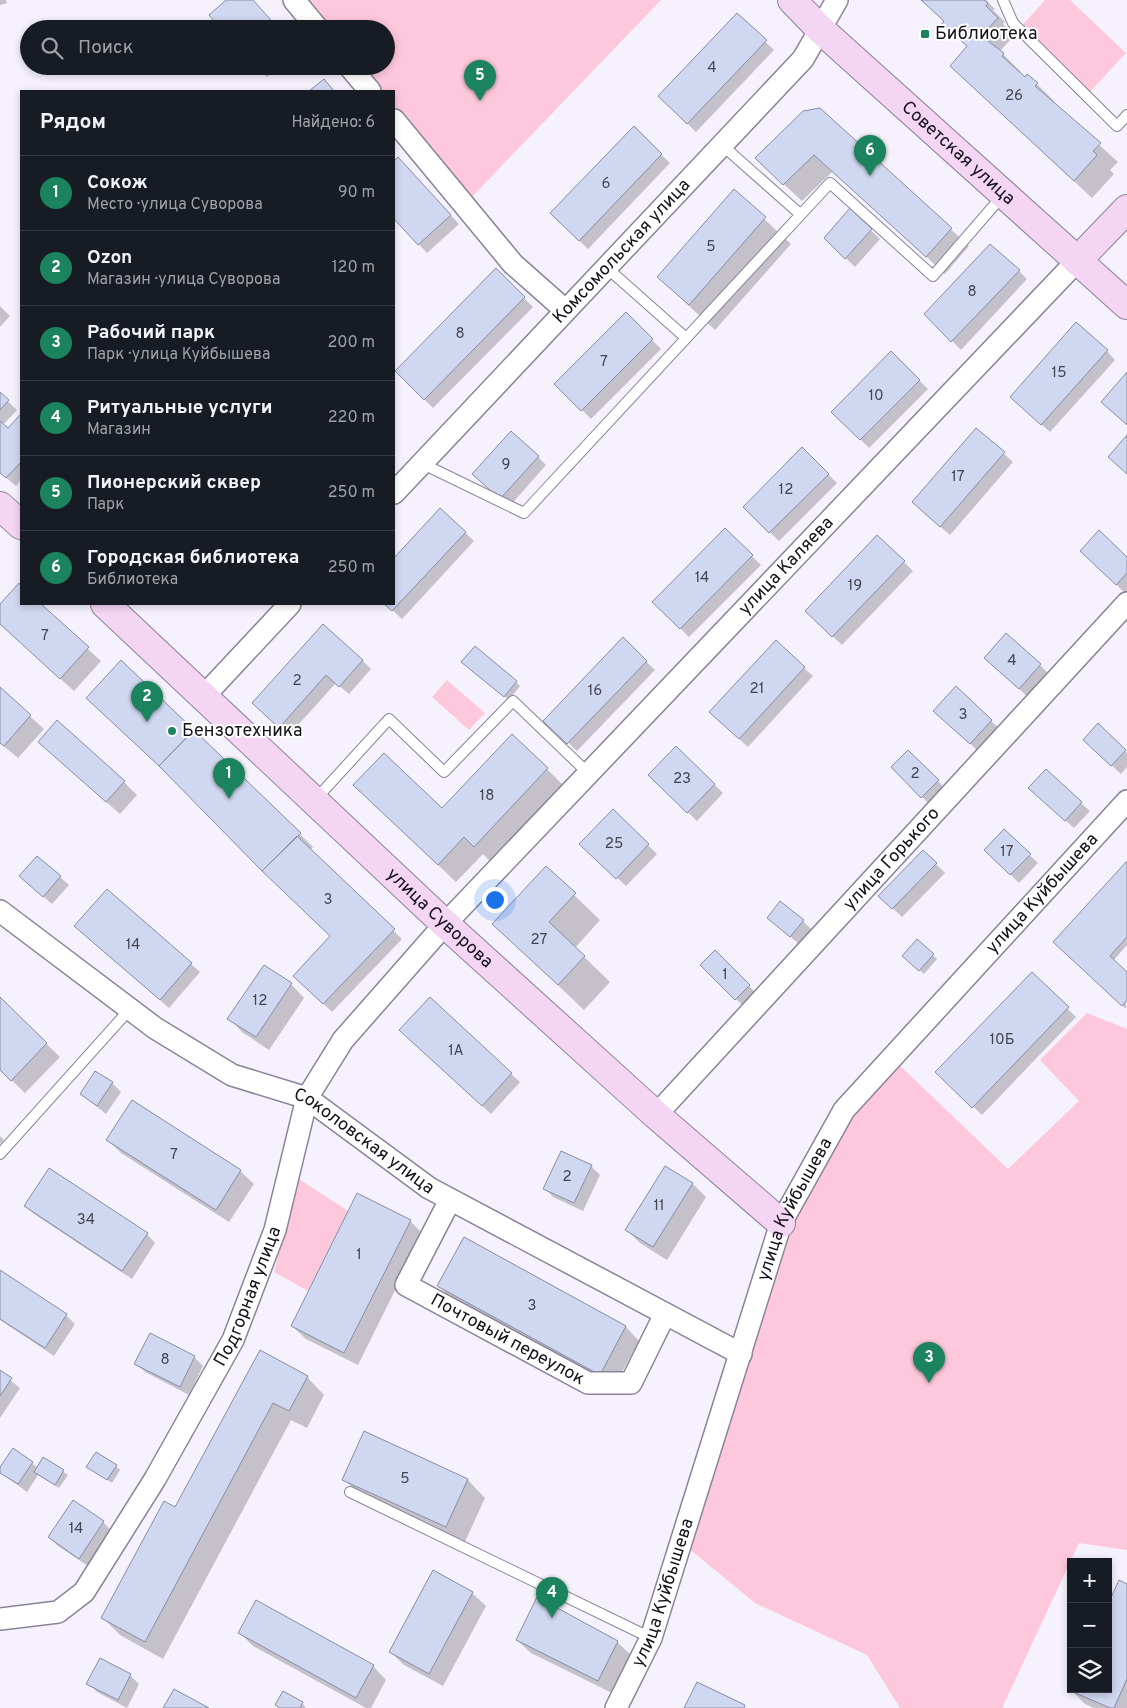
<!DOCTYPE html>
<html lang="ru">
<head>
<meta charset="utf-8">
<style>
  body { margin:0; font-family:Overpass,sans-serif; background:#20242c; color:#f1f3f6 }
  .controls { position:absolute; right:15px; bottom:15px; display:grid; overflow:hidden; border-radius:0px; box-shadow:0 2px 8px #0003 }
  .controls button { width:45px; height:45px; display:grid; place-items:center; padding:0; border:0; border-bottom:1px solid #363941; background:#171b24; color:#f1f3f6; font:25px sans-serif }
  .you { position:absolute; left:494px; top:899px; width:18px; height:18px; margin:-12px; border:4px solid #fff; border-radius:50%; background:#1a73e8; box-shadow:0 0 0 8px #1a73e833 }
  .badge { display:grid; place-items:center; width:32px; height:32px; border-radius:50%; background:#1b835d; color:#fff; font-size:16px; font-weight:700 }
  .pin { position:absolute; translate:-50% -41px; filter:drop-shadow(0 1px 2px #0008) }
  .pin::after { content:''; position:absolute; top:26px; width:18px; height:15px; background:inherit; clip-path:polygon(0 0,100% 0,50% 100%) }
  .list { margin:0; padding:0; list-style:none }
  h2 { display:flex; justify-content:space-between; align-items:center; height:65px; margin:0; padding:0 20px; font-size:21px }
  h2 small { font-size:16px; font-weight:400; color:#9ea1a6 }
  .list li { display:grid; grid-template-columns:32px 1fr auto; gap:15px; align-items:center; box-sizing:border-box; height:75px; padding:0 20px; border-top:1px solid #363941 }
  .list b { display:block; font-size:19px; white-space:nowrap }
  .list p { margin:0; font-size:16px; white-space:nowrap; color:#9ea1a6 }
  .list em { font-size:16px; font-style:normal; color:#9ea1a6 }
  .icon { flex:none; width:28px; height:28px; fill:none; stroke:currentColor; stroke-width:2; stroke-linecap:round; stroke-linejoin:round }
  .map { position:relative; flex:none; width:1127px; height:1708px; overflow:hidden }
  .search { position:absolute; background:#171b24; box-shadow:0 2px 8px #0003; left:20px; top:20px; width:375px; height:55px; display:flex; align-items:center; gap:12px; box-sizing:border-box; padding:0 18px; border-radius:28px; color:#9ea1a6; font-size:19px }
  .panel { position:absolute; background:#171b24; box-shadow:0 2px 8px #0003; left:20px; top:90px; width:375px; height:515px; border-radius:0px }
  .map>svg:first-child { display:block }
  .green { fill:#fec8dc }
  .shadow { fill:#0003 }
  .building { fill:#d0d7f0; stroke:#868da4 }
  .lines { fill:none; stroke-linecap:round; stroke-linejoin:round }
  .lane-casing { stroke:#8a839a; stroke-width:12 }
  .street-casing { stroke:#8a839a; stroke-width:24 }
  .secondary-casing { stroke:#8a839a; stroke-width:30 }
  .lane { stroke:#fff; stroke-width:10 }
  .street { stroke:#fff; stroke-width:21 }
  .secondary { stroke:#f4d5f4; stroke-width:28 }
  .poi-dot { fill:#1b835d; stroke:#fff; stroke-width:2 }
  .labels { text-anchor:middle; dominant-baseline:central; stroke-width:4; stroke-linejoin:round; paint-order:stroke }
  .number-label { font-size:15px; fill:#444350 }
  .poi-label { font-size:18px; fill:#15121b; stroke:#fff; text-anchor:start }
  .street-label { font-size:18px; fill:#15121b; stroke:#fff }
</style>
</head>
<body>
<div class="map">
<svg width="1127" height="1708" viewBox="0 0 1127 1708">
  <rect width="100%" height="100%" fill="#f5f2fd"/>
  <path class="green" d="M303,0H661L468,201L394,111V91H378L357,66H386V29H326Z
    M1045,0H1070L1126,53L1086,96L1019,29Z
    M447,680L485,713L469,730L432,697Z
    M1087,1013L1127,1029V1550L1079,1543L1002,1708H900L867,1655L755,1603L682,1543L781,1223L844,1110L892,1058L1008,1169L1079,1101L1040,1060Z
    M299,1179L348,1211L308,1291L274,1272Z"/>
  <path class="shadow" d="M0,0H6L7,3L0,5Z
    M923,0H986L995,9L993,10L1005,22L1003,24L1014,36L1000,51L1021,72L1019,74L1037,84L1054,101L1053,103L1118,162L1110,170L1114,174L1092,198L969,83L968,47Z
    M737,15L774,50L696,132L668,105Z
    M256,66H279L267,77Z
    M820,109L969,246L945,274L833,171L802,201L775,176Z
    M634,128L670,163L588,249L551,213Z
    M398,159L459,224L427,253L394,218V163Z
    M734,191L791,244L715,330L658,277Z
    M850,210L880,239L855,267L825,238Z
    M496,270L533,307L433,408L396,371Z
    M1019,271L1027,279L961,350L926,314Z
    M0,306L10,316L0,327Z
    M626,314L661,349L591,419L556,384Z
    M1107,351L1115,360L1050,432L1020,405Z
    M891,353L928,389L869,448L833,412Z
    M0,394L17,410L3,425L8,430L21,416V480L16,486L0,472Z
    M976,429L1013,462L950,535L922,511Z
    M802,449L837,483L779,541L745,507Z
    M538,457L546,465L509,507L483,483Z
    M440,509L474,541L402,619L386,604H394V560Z
    M725,530L761,565L689,637L654,602Z
    M878,537L913,571L842,645L815,620Z
    M1082,551L1127,558V590L1125,593Z
    M19,585L21,587V604H39L101,661L74,691L0,624V605Z
    M623,639L655,670L577,751L545,721Z
    M985,658L1040,665L1048,673L1028,697Z
    M362,660L371,669L349,694L336,683L289,735L254,703Z
    M467,666L516,682L520,686L509,700Z
    M804,668L813,676L748,747L720,721Z
    M0,689L44,729L18,758L0,743Z
    M944,719L991,721L1000,729L979,752Z
    M1098,725L1127,753V767L1121,774L1093,748Z
    M676,748L723,793L697,821L649,775Z
    M908,752L947,790L931,806L893,767Z
    M53,755L124,782L137,795L120,814Z
    M547,769L565,787L492,863L483,854L456,882L373,803L442,809Z
    M168,774L300,834L313,847L310,850L402,939L332,1012L295,976L332,936Z
    M1038,796L1081,803L1090,811L1074,828Z
    M613,811L657,854L626,886L581,844Z
    M1004,831L1038,863L1019,883L986,850Z
    M923,851L945,873L902,917L880,896Z
    M1127,863V945L1113,961L1127,973L1126,1009L1054,942Z
    M546,868L600,920L575,948L610,982L584,1010L494,924Z
    M60,877L69,885L52,904L30,885Z
    M768,918L803,921L811,929L799,944Z
    M85,935L191,964L200,972L169,1008Z
    M917,941L937,959L924,974L904,956Z
    M715,952L758,995L745,1008L702,965Z
    M1032,974L1076,1017L982,1115L937,1072Z
    M291,984L304,998L269,1050L242,1032L229,1018Z
    M0,999L60,1057L25,1093L0,1069Z
    M409,1038L511,1074L520,1082L491,1114Z
    M112,1083L121,1092L106,1114L81,1094Z
    M0,1136L4,1140L0,1144Z
    M108,1140L240,1171L254,1184L229,1222L121,1153Z
    M591,1166L600,1175L583,1211L553,1197L545,1188Z
    M666,1167L693,1184L706,1197L667,1260L640,1243L627,1230Z
    M26,1206L147,1234L155,1243L132,1279L34,1214Z
    M410,1221L423,1234L358,1365L306,1339L292,1326Z
    M465,1238L626,1327L639,1341L613,1388L452,1299L439,1286Z
    M0,1272L66,1315L75,1324L54,1356L0,1320Z
    M151,1335L195,1358L203,1366L189,1395L145,1372L136,1364Z
    M260,1352L307,1377L324,1395L307,1428L291,1420L163,1659L120,1635L103,1618L176,1509Z
    M0,1372L20,1388L0,1418Z
    M44,1458L68,1475L59,1488L38,1475L27,1492L0,1472V1469L32,1463L38,1468Z
    M116,1466L120,1470L112,1483L88,1467Z
    M344,1479L468,1480L485,1498L464,1544L361,1497Z
    M73,1502L103,1522L112,1531L88,1566L58,1546L49,1537Z
    M1127,1585V1708H1094L1085,1704L1072,1691L1108,1689Z
    M472,1593L486,1606L443,1686L404,1665L390,1652Z
    M239,1632L373,1666L386,1680L371,1708H366L253,1646Z
    M517,1640L617,1642L631,1655L612,1693L531,1653Z
    M130,1675L139,1684L127,1708L97,1692L88,1683Z
    M302,1703L306,1708H280L277,1705Z"/>
  <path class="building" d="M226,0H253L279,29H221L209,15Z
    M921,0H984L988,3L986,6L998,18L981,36L1004,53L1002,56L1025,77L1027,74L1038,83L1035,86L1101,143L1093,151L1097,155L1074,181L950,66L967,46L942,24L944,21Z
    M737,13L767,40L687,124L658,96Z
    M324,79L334,91H309Z
    M820,108L952,228L926,257L814,155L783,185L755,158L803,111Z
    M634,126L662,154L579,241L550,213Z
    M398,157L451,215L418,245L394,219V161Z
    M734,189L766,217L689,305L657,277Z
    M850,208L872,229L845,259L824,238Z
    M990,244L1020,270L951,342L924,314Z
    M496,268L525,297L424,400L395,371Z
    M626,312L653,339L581,411L554,384Z
    M1076,322L1108,350L1041,425L1010,397Z
    M891,351L920,380L860,440L831,412Z
    M1127,372V425L1101,402Z
    M0,392L9,400L0,410Z
    M21,414V462L6,478L0,473V421L8,428Z
    M976,428L1005,452L940,527L912,502Z
    M511,431L539,456L500,499L472,474Z
    M1127,435V474L1108,457Z
    M802,447L829,474L769,533L743,507Z
    M440,508L466,532L392,611L384,604H394V558Z
    M725,528L753,555L680,629L652,602Z
    M1099,530L1127,557V573L1116,585L1080,551Z
    M877,535L905,561L832,637L805,611Z
    M19,583L21,586V604H41L89,647L60,679L0,624V604Z
    M323,624L363,660L339,687L326,675L279,728L252,703Z
    M1006,633L1041,664L1019,689L984,658Z
    M623,637L647,661L567,744L543,721Z
    M776,640L805,667L739,739L709,712Z
    M475,646L517,681L504,697L461,662Z
    M121,660L194,730L159,766L86,698Z
    M956,686L992,720L970,744L933,711Z
    M0,687L31,715L4,746L0,743Z
    M57,720L125,781L106,802L38,742Z
    M1098,723L1126,750L1111,766L1083,740Z
    M194,730L301,833L262,871L159,766Z
    M512,734L548,768L474,847L464,837L438,865L353,785L384,753L442,808Z
    M676,746L715,784L687,813L648,775Z
    M908,750L939,780L921,798L891,767Z
    M1046,769L1082,802L1065,821L1028,788Z
    M613,809L649,844L616,879L579,844Z
    M1004,829L1031,854L1010,875L984,850Z
    M297,836L395,929L323,1004L293,976L330,936L262,871Z
    M923,850L937,863L892,909L878,896Z
    M37,856L61,876L43,897L19,876Z
    M1127,861V937L1110,956L1127,972V1000L1122,1006L1053,942Z
    M546,866L576,893L549,922L585,956L558,985L492,924Z
    M107,889L192,963L160,1000L74,926Z
    M780,901L804,920L790,937L767,918Z
    M917,939L934,954L919,971L902,956Z
    M715,950L750,985L735,1000L700,965Z
    M264,965L292,983L256,1037L227,1019Z
    M1032,972L1069,1007L972,1108L935,1072Z
    M0,997L47,1043L11,1081L0,1070Z
    M430,997L512,1073L482,1106L399,1030Z
    M95,1071L113,1082L97,1106L80,1094Z
    M132,1100L241,1170L216,1210L106,1140Z
    M561,1151L592,1165L574,1203L543,1189Z
    M665,1166L693,1183L653,1247L625,1230Z
    M49,1168L148,1233L122,1271L24,1206Z
    M357,1193L411,1220L344,1353L291,1326Z
    M464,1237L626,1326L600,1375L437,1286Z
    M0,1270L67,1314L45,1348L0,1319Z
    M150,1333L195,1356L180,1387L134,1364Z
    M260,1350L308,1376L289,1411L273,1403L145,1642L101,1618L164,1501L175,1507Z
    M0,1370L12,1378L0,1396Z
    M364,1431L468,1479L446,1527L342,1480Z
    M13,1448L33,1462L18,1484L0,1473V1467Z
    M96,1452L117,1465L107,1480L86,1467Z
    M43,1457L64,1470L55,1485L34,1472Z
    M73,1500L104,1521L79,1559L48,1537Z
    M433,1570L473,1592L429,1674L389,1652Z
    M1119,1580L1127,1584V1679L1114,1708H1110L1071,1691V1689H1108V1604Z
    M537,1597L618,1641L598,1681L516,1640Z
    M256,1600L374,1665L356,1698L238,1633Z
    M100,1658L131,1674L118,1700L86,1684Z
    M697,1682L745,1705L744,1708H684Z
    M174,1689L209,1708H163Z
    M283,1691L303,1702L300,1708H280L275,1705Z"/>
  <g class="lines">
    <defs>
      <path id="lane" d="M1003,0L1013,23L1117,126L1127,115
        M722,145L800,214
        M606,267L686,338
        M421,463L524,513L830,183L933,276L1003,195
        M315,800L389,719L444,772L513,701L589,774
        M0,1154L130,1009
        M350,1492L651,1638"/>
      <g id="street">
        <path d="M294,0L318,29"/>
        <path d="M349,66L370,91"/>
        <path d="M394,120L513,264L565,310"/>
        <path id="s1" d="M394,493L803,59L837,0"/>
        <path d="M204,696L290,604"/>
        <path id="s2" d="M0,911L155,1028L232,1075L307,1098L429,1188L741,1354"/>
        <path id="s3" d="M656,1115L1127,603"/>
        <path id="s4" d="M450,1200L406,1285L588,1383H631L665,1314"/>
        <path id="s5" d="M0,1619L58,1612L84,1592L155,1479L233,1340L275,1230L307,1098L343,1040L445,924L1077,261"/>
        <path id="s6" d="M616,1708L651,1638L781,1223L844,1110L1127,801"/>
      </g>
      <g id="secondary">
        <path id="s7" d="M792,0L820,29L1127,305"/>
        <path d="M1077,261L1127,209"/>
        <path d="M0,506L21,525"/>
        <path id="s8" d="M105,604L445,924L656,1115L781,1223"/>
      </g>
    </defs>
    <use href="#lane" class="lane-casing"/>
    <use href="#street" class="street-casing"/>
    <use href="#secondary" class="secondary-casing"/>
    <use href="#lane" class="lane"/>
    <use href="#street" class="street"/>
    <use href="#secondary" class="secondary"/>
  </g>
  <g class="poi-dot">
    <rect x="920" y="29" width="10" height="10" rx="2.5"/>
    <circle cx="172" cy="731" r="5"/>
  </g>
  <g class="labels">
    <g class="number-label">
      <text x="712" y="68">4</text>
      <text x="1014" y="96">26</text>
      <text x="606" y="184">6</text>
      <text x="711" y="247">5</text>
      <text x="972" y="292">8</text>
      <text x="460" y="334">8</text>
      <text x="604" y="362">7</text>
      <text x="1059" y="373">15</text>
      <text x="876" y="396">10</text>
      <text x="506" y="465">9</text>
      <text x="958" y="477">17</text>
      <text x="786" y="490">12</text>
      <text x="702" y="578">14</text>
      <text x="855" y="586">19</text>
      <text x="45" y="636">7</text>
      <text x="1012" y="661">4</text>
      <text x="297" y="681">2</text>
      <text x="757" y="689">21</text>
      <text x="595" y="691">16</text>
      <text x="963" y="715">3</text>
      <text x="915" y="774">2</text>
      <text x="682" y="779">23</text>
      <text x="487" y="796">18</text>
      <text x="614" y="844">25</text>
      <text x="1007" y="852">17</text>
      <text x="328" y="900">3</text>
      <text x="539" y="940">27</text>
      <text x="133" y="945">14</text>
      <text x="725" y="975">1</text>
      <text x="260" y="1001">12</text>
      <text x="1002" y="1040">10Б</text>
      <text x="456" y="1051">1А</text>
      <text x="174" y="1155">7</text>
      <text x="567" y="1177">2</text>
      <text x="659" y="1206">11</text>
      <text x="86" y="1220">34</text>
      <text x="359" y="1255">1</text>
      <text x="532" y="1306">3</text>
      <text x="165" y="1360">8</text>
      <text x="405" y="1479">5</text>
      <text x="76" y="1529">14</text>
    </g>
    <g class="poi-label">
      <text x="935" y="34">Библиотека</text>
      <text x="182" y="731">Бензотехника</text>
    </g>
    <g class="street-label">
      <text stroke="none"><textPath href="#s7" startOffset="226">Советская улица</textPath></text>
      <text stroke="none"><textPath href="#s1" startOffset="332">Комсомольская улица</textPath></text>
      <text stroke="none"><textPath href="#s5" startOffset="1355">улица Каляева</textPath></text>
      <text stroke="none"><textPath href="#s3" startOffset="348">улица Горького</textPath></text>
      <text stroke="none"><textPath href="#s6" startOffset="936">улица Куйбышева</textPath></text>
      <text stroke="none"><textPath href="#s8" startOffset="459">улица Суворова</textPath></text>
      <text stroke="none"><textPath href="#s2" startOffset="434">Соколовская улица</textPath></text>
      <text stroke="none"><textPath href="#s6" startOffset="531">улица Куйбышева</textPath></text>
      <text stroke="none"><textPath href="#s5" startOffset="430">Подгорная улица</textPath></text>
      <text stroke="none"><textPath href="#s4" startOffset="211">Почтовый переулок</textPath></text>
      <text stroke="none"><textPath href="#s6" startOffset="125">улица Куйбышева</textPath></text>
    </g>
  </g>
</svg>
<div class="controls">
<button>+</button>
<button>−</button>
<button><svg class="icon" aria-label="layers" viewBox="0 0 24 24"><path d="M12 4l9 5-9 5-9-5zM3 14l9 5 9-5"/></svg></button>
</div>
<div class="you"></div>
<div class="pin badge" style="left:229px;top:799px">1</div>
<div class="pin badge" style="left:147px;top:722px">2</div>
<div class="pin badge" style="left:929px;top:1383px">3</div>
<div class="pin badge" style="left:552px;top:1618px">4</div>
<div class="pin badge" style="left:480px;top:101px">5</div>
<div class="pin badge" style="left:870px;top:176px">6</div>
<div class="search"><svg class="icon" aria-label="search" viewBox="0 0 24 24"><circle cx="10" cy="10" r="6"/><path d="M15 15l6 6"/></svg>Поиск</div>
<section class="panel">
<h2>Рядом<small>Найдено: 6</small></h2>
<ul class="list">
<li><span class="badge">1</span><div><b>Сокож</b><p>Место · улица Суворова</p></div><em>90 m</em></li>
<li><span class="badge">2</span><div><b>Ozon</b><p>Магазин · улица Суворова</p></div><em>120 m</em></li>
<li><span class="badge">3</span><div><b>Рабочий парк</b><p>Парк · улица Куйбышева</p></div><em>200 m</em></li>
<li><span class="badge">4</span><div><b>Ритуальные услуги</b><p>Магазин</p></div><em>220 m</em></li>
<li><span class="badge">5</span><div><b>Пионерский сквер</b><p>Парк</p></div><em>250 m</em></li>
<li><span class="badge">6</span><div><b>Городская библиотека</b><p>Библиотека</p></div><em>250 m</em></li>
</ul>
</section>
</div>
</body>
</html>
